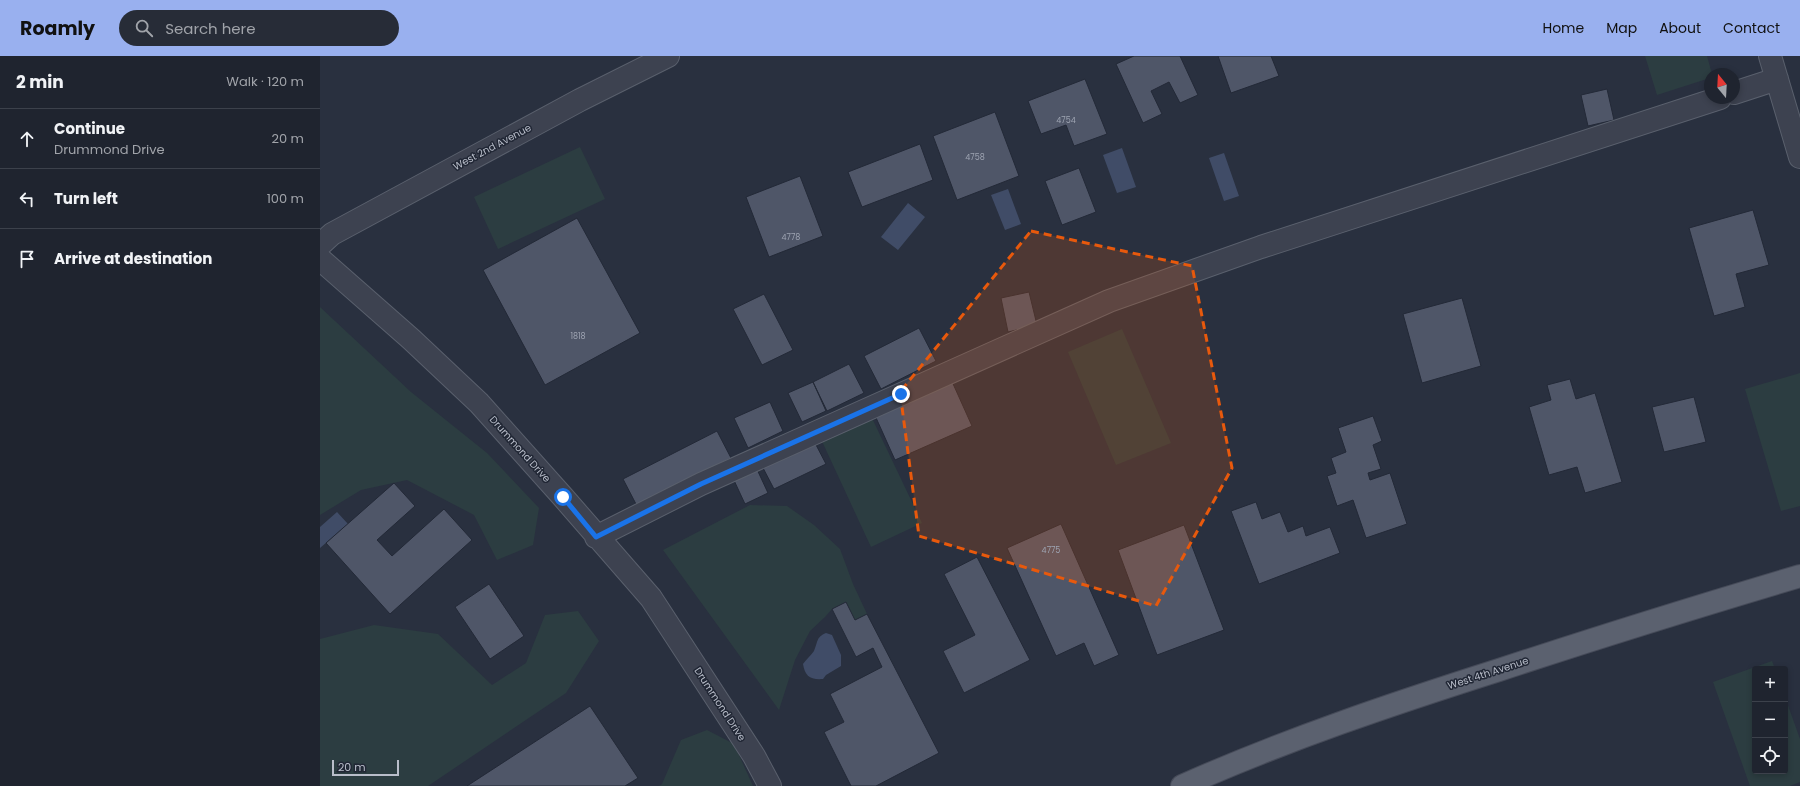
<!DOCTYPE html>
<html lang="en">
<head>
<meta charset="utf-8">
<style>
  body { margin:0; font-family:Poppins,sans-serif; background:#272c37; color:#f1f3f6 }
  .controls { position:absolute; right:12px; bottom:12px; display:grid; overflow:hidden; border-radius:4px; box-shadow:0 2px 6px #0003 }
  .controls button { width:36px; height:36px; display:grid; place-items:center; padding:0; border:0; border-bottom:1px solid #3c414b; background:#1f242f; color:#f1f3f6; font:20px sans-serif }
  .compass { position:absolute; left:1384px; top:12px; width:36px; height:36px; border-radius:50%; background:#1f242f; box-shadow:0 2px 6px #0003; rotate:342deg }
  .scale { position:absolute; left:12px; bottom:10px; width:67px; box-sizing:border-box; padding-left:4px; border:2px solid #b9beca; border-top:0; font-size:11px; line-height:14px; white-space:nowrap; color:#b9beca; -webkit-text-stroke:3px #212735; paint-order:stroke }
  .stop { position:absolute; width:12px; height:12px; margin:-9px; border:3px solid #1a73e8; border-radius:50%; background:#fff }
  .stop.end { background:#1a73e8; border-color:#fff; box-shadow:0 1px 4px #0008 }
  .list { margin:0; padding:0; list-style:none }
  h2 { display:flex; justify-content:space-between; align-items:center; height:52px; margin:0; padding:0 16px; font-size:17px }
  h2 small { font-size:13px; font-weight:400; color:#a1a4aa }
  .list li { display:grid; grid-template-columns:26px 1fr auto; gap:12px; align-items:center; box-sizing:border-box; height:60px; padding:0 16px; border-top:1px solid #3c414b }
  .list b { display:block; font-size:15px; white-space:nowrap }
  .list p { margin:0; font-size:13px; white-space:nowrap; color:#a1a4aa }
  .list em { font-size:13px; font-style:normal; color:#a1a4aa }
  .icon { flex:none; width:22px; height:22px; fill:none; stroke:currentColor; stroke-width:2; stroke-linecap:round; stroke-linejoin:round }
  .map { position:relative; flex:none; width:1480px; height:730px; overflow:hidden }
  header { display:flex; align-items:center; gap:24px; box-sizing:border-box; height:56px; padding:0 20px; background:#99b0ef; color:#111 }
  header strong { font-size:19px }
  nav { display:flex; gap:22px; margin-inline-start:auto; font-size:14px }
  .search { width:280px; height:36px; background:#272c37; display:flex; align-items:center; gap:10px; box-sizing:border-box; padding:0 14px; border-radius:22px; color:#a1a4aa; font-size:15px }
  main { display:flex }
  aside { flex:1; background:#1f242f }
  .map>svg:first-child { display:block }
  .green { fill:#2c3d41 }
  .water { fill:#404c67 }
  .building { fill:#4f5668; stroke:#232937 }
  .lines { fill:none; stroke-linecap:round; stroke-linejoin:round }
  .minor-casing { stroke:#5a606d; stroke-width:24 }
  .major-casing { stroke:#464b59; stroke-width:24 }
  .minor { stroke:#3d4250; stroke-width:22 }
  .major { stroke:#5b616f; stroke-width:22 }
  .route { stroke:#1a73e8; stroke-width:5 }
  .marked { fill:#e8590c; fill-opacity:0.2; stroke:#e8590c; stroke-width:3; stroke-dasharray:8 5; stroke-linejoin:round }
  .labels { text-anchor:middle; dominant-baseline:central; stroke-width:3; stroke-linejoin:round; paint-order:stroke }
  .number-label { font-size:8px; fill:#9ea4b2 }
  .street-label { font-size:10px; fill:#b9beca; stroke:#212735 }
</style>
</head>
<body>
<header>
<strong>Roamly</strong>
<div class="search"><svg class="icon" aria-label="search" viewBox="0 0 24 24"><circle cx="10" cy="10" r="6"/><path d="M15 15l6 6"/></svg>Search here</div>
<nav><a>Home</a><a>Map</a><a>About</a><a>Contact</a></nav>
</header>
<main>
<aside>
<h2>2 min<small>Walk · 120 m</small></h2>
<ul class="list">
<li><svg class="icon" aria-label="ahead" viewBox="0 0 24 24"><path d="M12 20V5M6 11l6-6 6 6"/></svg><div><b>Continue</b><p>Drummond Drive</p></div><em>20 m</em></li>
<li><svg class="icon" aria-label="left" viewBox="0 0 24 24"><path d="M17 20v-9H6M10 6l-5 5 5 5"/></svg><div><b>Turn left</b></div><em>100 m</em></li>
<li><svg class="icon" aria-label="arrive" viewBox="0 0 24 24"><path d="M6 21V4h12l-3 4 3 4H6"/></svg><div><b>Arrive at destination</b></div></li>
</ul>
</aside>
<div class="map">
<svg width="1480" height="730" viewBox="0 0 1480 730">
  <rect width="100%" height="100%" fill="#29303f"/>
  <path class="green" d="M1325,0H1387L1392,18H1390V22L1337,39Z
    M260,91L285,143L178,193L154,141Z
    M0,251L91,336L167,397L219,452L213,489L177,504L154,459L87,424L41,434L0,459Z
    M802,273L851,387L796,409L748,296Z
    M1480,317V450L1461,455L1425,333Z
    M550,358L602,467L551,491L500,381Z
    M430,449L467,450L494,469L520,493L533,528L547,558L535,564L526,546L512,553L505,561L490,575L475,604L459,654L343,494Z
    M258,555L279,585L246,637L108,730H0V583L54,569L118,578L172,629L206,607L225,559Z
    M1452,605L1455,613H1435V715H1465V641L1480,683V726L1470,730H1430L1393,626Z
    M387,674L414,688L433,730H339L342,728L361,684Z"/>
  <path class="water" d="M802,92L816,131L797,137L783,99Z
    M904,97L919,140L904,145L889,102Z
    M688,133L701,168L685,174L671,139Z
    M588,147L605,161L578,194L561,181Z
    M17,456L28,468L0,492V471Z
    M506,577L512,579L521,599V610L506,619L503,623C490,624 485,620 483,608C486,604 491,599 494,595C498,586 496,581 506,577Z"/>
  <path class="building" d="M814,0H860L878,39L860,47L849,26L831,35L842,58L823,67L796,8Z
    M898,0H951L959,20L911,37Z
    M765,23L787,78L754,90L746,69L721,78L708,45Z
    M1287,33L1294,64L1268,70L1261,39Z
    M675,56L699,120L637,144L613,80Z
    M600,88L613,124L542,151L528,116Z
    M759,112L776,156L742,169L725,125Z
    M480,120L503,180L449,201L426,141Z
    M1433,154L1449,209L1416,218L1425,251L1394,260L1369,172Z
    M257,162L320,277L225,329L163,214Z
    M709,236L717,269L688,276L681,242Z
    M444,238L473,294L442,309L413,253Z
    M1142,242L1161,310L1102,327L1083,258Z
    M599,272L616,305L561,333L544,300Z
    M529,308L544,337L507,355L493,326Z
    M630,321L652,370L575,404L553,355Z
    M1250,323L1256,343L1275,337L1302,426L1265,437L1257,411L1229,419L1209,351L1231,344L1227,329Z
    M493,326L506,355L482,366L468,337Z
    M1374,341L1386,386L1344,396L1332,351Z
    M450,346L463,375L428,392L414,362Z
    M1053,360L1062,385L1053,389L1061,413L1048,417L1050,424L1070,417L1087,468L1046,482L1033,444L1017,450L1007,420L1016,417L1011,402L1026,396L1018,372Z
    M397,375L411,402L317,450L303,423Z
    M494,385L506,408L454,433L442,410Z
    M435,409L448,437L425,448L412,420Z
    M74,427L95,450L57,484L72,500L124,453L152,484L70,558L6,487Z
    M936,446L942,463L960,456L968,476L983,470L986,480L1010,471L1020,497L939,528L911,455Z
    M741,468L799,599L774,610L764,587L736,600L687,492Z
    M864,469L904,574L837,599L798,494Z
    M657,501L710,604L644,637L623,595L655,579L624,518Z
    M169,528L204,580L170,603L135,551Z
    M526,546L535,564L547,558L619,697L556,730H531L504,676L524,666L510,638L562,611L553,592L536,601L512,553Z
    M270,650L318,722L305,730H147Z"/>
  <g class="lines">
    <defs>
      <path id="minor" d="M1450,0L1480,101
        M1414,37L1457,23
        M0,189L12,178L260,44L348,0
        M0,203L91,283L159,347L243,441L331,542L434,700L450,730
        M276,481L381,428L789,245L941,191L1400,42"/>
      <path id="major" d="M862,730C965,684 1072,648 1179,614C1279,581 1379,550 1480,520"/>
    </defs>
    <use href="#minor" class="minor-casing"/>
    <use href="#major" class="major-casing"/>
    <use href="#minor" class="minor"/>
    <use href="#major" class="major"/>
  </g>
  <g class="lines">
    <path class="route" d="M243,441L276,481L381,428L581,338"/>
  </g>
  <path class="marked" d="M711,175L872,210L912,412L836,550L599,480L580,336Z"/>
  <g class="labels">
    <g class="number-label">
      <text x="746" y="64">4754</text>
      <text x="655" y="101">4758</text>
      <text x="471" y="181">4778</text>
      <text x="258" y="280">1818</text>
      <text x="731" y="494">4775</text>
    </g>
    <g class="street-label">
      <text transform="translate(172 91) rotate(-28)">West 2nd Avenue</text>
      <text transform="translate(200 393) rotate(48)">Drummond Drive</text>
      <text transform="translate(1168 617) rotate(-18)">West 4th Avenue</text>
      <text transform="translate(400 648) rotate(57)">Drummond Drive</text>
    </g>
  </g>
</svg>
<div class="controls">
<button>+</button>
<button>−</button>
<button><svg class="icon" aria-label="locate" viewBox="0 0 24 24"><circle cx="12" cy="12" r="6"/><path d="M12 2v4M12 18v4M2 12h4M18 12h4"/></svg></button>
</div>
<svg class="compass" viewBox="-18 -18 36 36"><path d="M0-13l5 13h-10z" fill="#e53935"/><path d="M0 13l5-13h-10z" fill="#a1a4aa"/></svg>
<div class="scale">20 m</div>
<div class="stop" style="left:243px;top:441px"></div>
<div class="stop end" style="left:581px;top:338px"></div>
</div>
</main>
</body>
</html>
